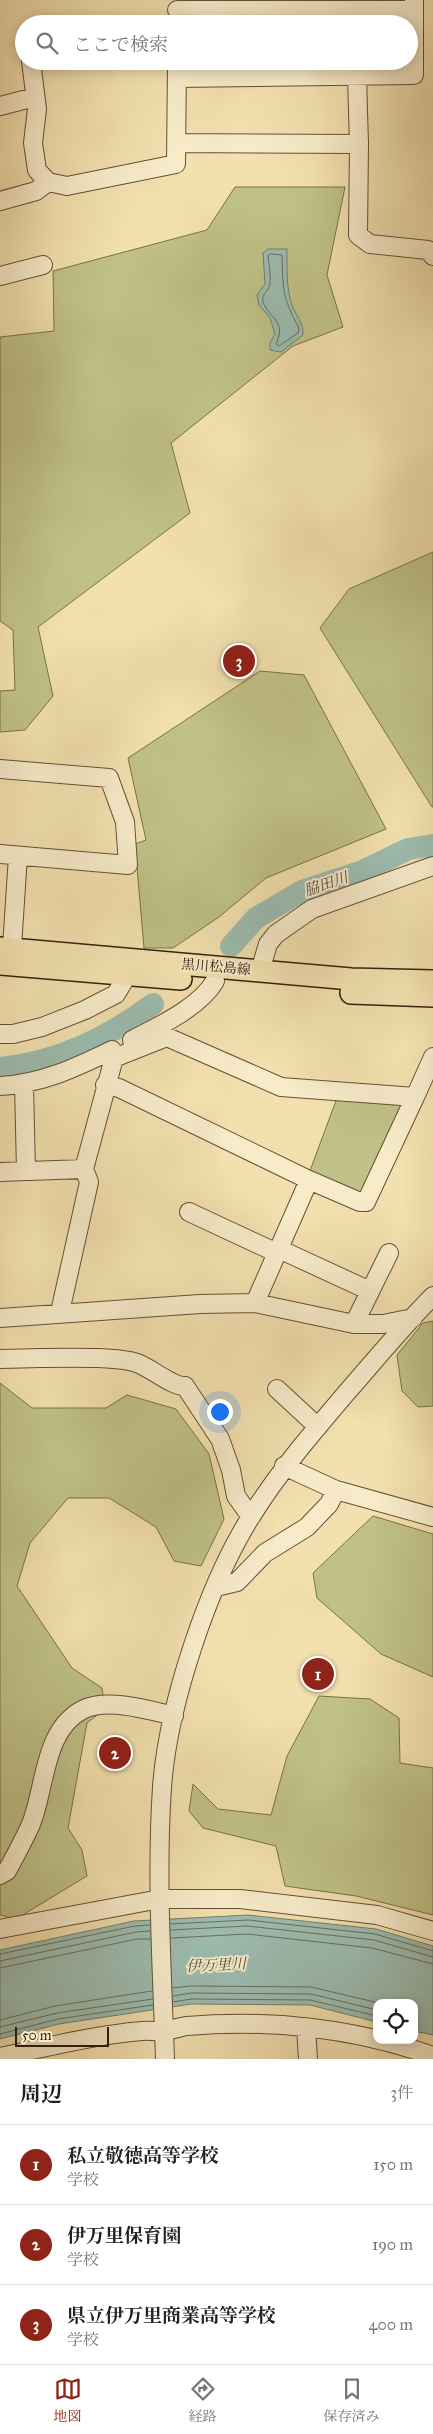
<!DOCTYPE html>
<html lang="ja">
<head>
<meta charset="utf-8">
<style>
  body { margin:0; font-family:"IM FELL Great Primer","Noto Serif JP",serif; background:#f6f6f6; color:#222 }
  .controls { position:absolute; right:15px; bottom:15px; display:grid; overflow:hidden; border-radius:10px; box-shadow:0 2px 12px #0003 }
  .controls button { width:45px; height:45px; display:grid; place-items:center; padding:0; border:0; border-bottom:1px solid #e0e0e0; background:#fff; color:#222; font:25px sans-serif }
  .scale { position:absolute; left:15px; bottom:12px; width:94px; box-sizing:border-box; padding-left:5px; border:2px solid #35200c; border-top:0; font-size:14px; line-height:18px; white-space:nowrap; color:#35200c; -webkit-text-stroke:4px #f7ebca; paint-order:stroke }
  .you { position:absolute; left:219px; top:1411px; width:18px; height:18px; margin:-12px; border:4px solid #fff; border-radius:50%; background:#1a73e8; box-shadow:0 0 0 8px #1a73e833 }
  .badge { display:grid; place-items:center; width:32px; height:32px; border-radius:50%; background:#8f2418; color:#fff; font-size:16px; font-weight:700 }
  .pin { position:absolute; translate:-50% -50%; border:2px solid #fff; box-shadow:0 1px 5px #0006 }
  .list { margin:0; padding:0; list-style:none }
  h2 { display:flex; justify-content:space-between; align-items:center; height:65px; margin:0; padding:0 20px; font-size:21px }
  h2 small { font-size:16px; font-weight:400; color:#767676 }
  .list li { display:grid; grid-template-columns:32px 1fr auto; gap:15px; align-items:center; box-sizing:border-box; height:80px; padding:0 20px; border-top:1px solid #e0e0e0 }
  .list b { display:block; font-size:19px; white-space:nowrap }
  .list p { margin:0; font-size:16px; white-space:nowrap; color:#767676 }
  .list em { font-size:16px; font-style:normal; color:#767676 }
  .icon { flex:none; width:28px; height:28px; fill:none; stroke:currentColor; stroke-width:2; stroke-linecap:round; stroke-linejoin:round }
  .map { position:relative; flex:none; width:433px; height:2059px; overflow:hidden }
  .search { position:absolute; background:#fff; box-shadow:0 2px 12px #0003; left:15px; right:15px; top:15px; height:55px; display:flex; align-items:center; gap:12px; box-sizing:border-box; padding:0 18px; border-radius:28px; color:#767676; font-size:19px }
  .sheet { height:305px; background:#fff }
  nav { display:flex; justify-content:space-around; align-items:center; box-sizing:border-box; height:70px; border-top:1px solid #e0e0e0; background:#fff; font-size:14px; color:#767676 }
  nav a { display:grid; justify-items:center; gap:2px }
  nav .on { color:#8f2418 }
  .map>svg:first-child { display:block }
  .green { fill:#bfc187; stroke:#7a704a }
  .water { fill:#9cbcb0; stroke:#737e6e }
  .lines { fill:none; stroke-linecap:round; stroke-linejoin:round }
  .shore { stroke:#686e5e; stroke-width:1 }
  .river { stroke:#9cbcb0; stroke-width:22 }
  .minor-casing { stroke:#645034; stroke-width:20 }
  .major-casing { stroke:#35200c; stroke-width:24 }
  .minor { stroke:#f7ebca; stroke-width:18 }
  .major { stroke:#f2e0ae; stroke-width:21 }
  .labels { text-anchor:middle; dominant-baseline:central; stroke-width:4; stroke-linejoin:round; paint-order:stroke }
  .street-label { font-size:14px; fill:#35200c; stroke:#f7ebca }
  .water-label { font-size:15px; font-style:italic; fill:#544f3d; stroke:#f7ebca }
</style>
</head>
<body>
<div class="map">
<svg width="433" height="2059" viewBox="0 0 433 2059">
  <rect width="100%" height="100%" fill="#f2e0ae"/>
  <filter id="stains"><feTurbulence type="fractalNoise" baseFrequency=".004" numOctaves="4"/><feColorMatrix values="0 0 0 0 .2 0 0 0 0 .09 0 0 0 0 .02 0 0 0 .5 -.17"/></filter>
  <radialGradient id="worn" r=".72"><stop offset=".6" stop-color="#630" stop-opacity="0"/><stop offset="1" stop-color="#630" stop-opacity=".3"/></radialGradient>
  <path class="green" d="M235,187H345L327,275L343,327L293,346L171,443L190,513L38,627L53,696L25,730L0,732V691L15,690L13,630L0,621V337L54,331L53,271L207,230Z
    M433,552V807H432L320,628L349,589Z
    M260,671L304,675L386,829L266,878L219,917L173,948H144L135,844L146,840L128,758Z
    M337,1098L408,1101L363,1198L308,1176Z
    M433,1321V1406L418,1407L402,1391L397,1355L423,1323Z
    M0,1383L32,1408H106L127,1395L176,1409L209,1454L224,1519L201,1566L174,1561L156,1527L109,1498H68L30,1543L17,1586L72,1668L102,1688L105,1709L87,1723L68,1828L82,1850L87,1876L16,1919L0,1915Z
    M373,1516L433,1534V1677L381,1654L317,1598L313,1573Z
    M319,1696L370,1699L399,1718L400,1763L433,1768V1915L356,1896L285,1886L276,1846L203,1828L189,1811L193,1784L218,1809L271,1815L287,1756Z"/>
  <path class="water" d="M268,249H287C287,268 286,287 292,305C296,317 304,322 303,335L281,352L270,350V343L275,334L270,318L259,305L257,295L265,284L263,253Z
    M248,1915L376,1929L433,1946V2035L414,2031V2003H377V2022L310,2005L191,2004L59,2024L0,2039V1950L134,1921Z"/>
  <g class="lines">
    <path class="shore" d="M271,254L282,255C283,290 282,297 299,328L298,333L279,346L276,344C287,321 269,318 263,302C261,294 269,291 270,284C271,275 269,265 268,256Z
      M170,1924L248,1920L375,1934L433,1951
      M170,1930L247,1926L374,1940L433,1957
      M171,1938L247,1934L372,1948L433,1964
      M0,1954L135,1926L150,1925
      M0,1961L136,1932L150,1931
      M0,1968L137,1939H151
      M172,1988L191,1986L311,1987L379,2003
      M173,1996L191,1993L311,1994L377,2010
      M173,2002L191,1999L310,2000L377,2016
      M0,2020L55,2006L152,1991
      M0,2027L57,2013L153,1999
      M0,2034L58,2019L153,2005"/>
    <path class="river" d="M231,946L256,918L302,891L363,871L408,849L433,845
      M0,1068C58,1062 107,1038 153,1004"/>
    <defs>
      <path id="minor" d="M177,10H414
        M31,61L37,109L33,143L37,170L48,182L67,186L176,164L177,61
        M177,78L414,75V0
        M0,106L35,97
        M176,143L359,144L357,77
        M359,144L358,235L370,244L428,250L433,256
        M0,201L36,191L48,182
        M0,276L43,265
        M0,769L109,778L125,822L128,865L0,854
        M11,962L18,856
        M260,971L268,944L276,934L312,909L433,866
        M0,1034H13L42,1027L85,1010L116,994L128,974
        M132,1040C159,1026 200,1007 215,981
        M24,1085L26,1171
        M105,1085L119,1088L309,1180L360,1202H366L415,1097
        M0,1086C41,1084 75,1068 112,1050L114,1058
        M0,1172L84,1169
        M189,1212L277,1253
        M279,1249L370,1291
        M255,1303L309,1180
        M60,1312L89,1182L84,1169L114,1058L167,1037L281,1087L415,1097L433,1057
        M0,1318L200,1304L255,1303L354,1324H383L413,1318
        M354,1324L389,1253
        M0,1359C33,1358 66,1357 99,1358C112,1359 126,1359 137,1363C151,1368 173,1387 185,1386L220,1439L231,1470L236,1496L251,1517
        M277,1389L318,1427
        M284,1466L336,1490L433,1517
        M216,1587L237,1582L265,1553L307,1527L329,1504L336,1490
        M0,1875L7,1871C15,1856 24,1840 31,1824C46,1787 43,1729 84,1709C109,1698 149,1710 174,1716
        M0,1929L160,1899H240L377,1915L433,1931
        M306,2027L308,2059
        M0,2057C47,2047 94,2035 142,2031C149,2030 157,2032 164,2031C172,2030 179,2027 187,2026C269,2019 355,2028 433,2056
        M165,2059C162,1969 156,1877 162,1787C168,1705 208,1584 252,1515C280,1470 314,1431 348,1391C376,1359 403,1326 433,1296"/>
      <path id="major" d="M0,948L351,979L433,981
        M0,964L181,979
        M351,993L433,996"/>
    </defs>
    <use href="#minor" class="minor-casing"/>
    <use href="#major" class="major-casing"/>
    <use href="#minor" class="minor"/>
    <use href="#major" class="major"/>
  </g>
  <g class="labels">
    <g class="street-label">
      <text transform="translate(216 967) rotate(5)">黒川松島線</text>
    </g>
    <g class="water-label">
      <text transform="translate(326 884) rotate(-19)">脇田川</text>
      <text transform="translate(216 1965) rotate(-3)">伊万里川</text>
    </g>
  </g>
  <rect width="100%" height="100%" filter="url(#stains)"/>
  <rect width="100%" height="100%" fill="url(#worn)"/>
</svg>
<div class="controls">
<button><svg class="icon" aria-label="locate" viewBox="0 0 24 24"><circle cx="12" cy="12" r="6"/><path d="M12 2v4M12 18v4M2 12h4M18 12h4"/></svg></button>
</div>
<div class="scale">50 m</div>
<div class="you"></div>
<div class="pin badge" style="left:318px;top:1674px">1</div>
<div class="pin badge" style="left:115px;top:1753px">2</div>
<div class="pin badge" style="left:239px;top:661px">3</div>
<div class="search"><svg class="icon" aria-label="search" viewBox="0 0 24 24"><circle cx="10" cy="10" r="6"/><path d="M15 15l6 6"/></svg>ここで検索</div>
</div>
<section class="sheet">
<h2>周辺<small>3件</small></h2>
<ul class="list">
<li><span class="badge">1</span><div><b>私立敬徳高等学校</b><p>学校</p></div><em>150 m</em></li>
<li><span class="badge">2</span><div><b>伊万里保育園</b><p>学校</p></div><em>190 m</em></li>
<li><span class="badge">3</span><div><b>県立伊万里商業高等学校</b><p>学校</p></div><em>400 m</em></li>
</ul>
</section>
<nav>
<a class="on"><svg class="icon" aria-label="map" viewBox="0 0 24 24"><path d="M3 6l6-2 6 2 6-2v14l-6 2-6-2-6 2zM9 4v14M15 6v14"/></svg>地図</a>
<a><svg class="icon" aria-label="directions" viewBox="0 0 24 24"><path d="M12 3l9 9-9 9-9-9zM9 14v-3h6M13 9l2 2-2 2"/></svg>経路</a>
<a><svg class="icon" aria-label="saved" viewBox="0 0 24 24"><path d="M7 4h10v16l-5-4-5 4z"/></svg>保存済み</a>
</nav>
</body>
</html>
